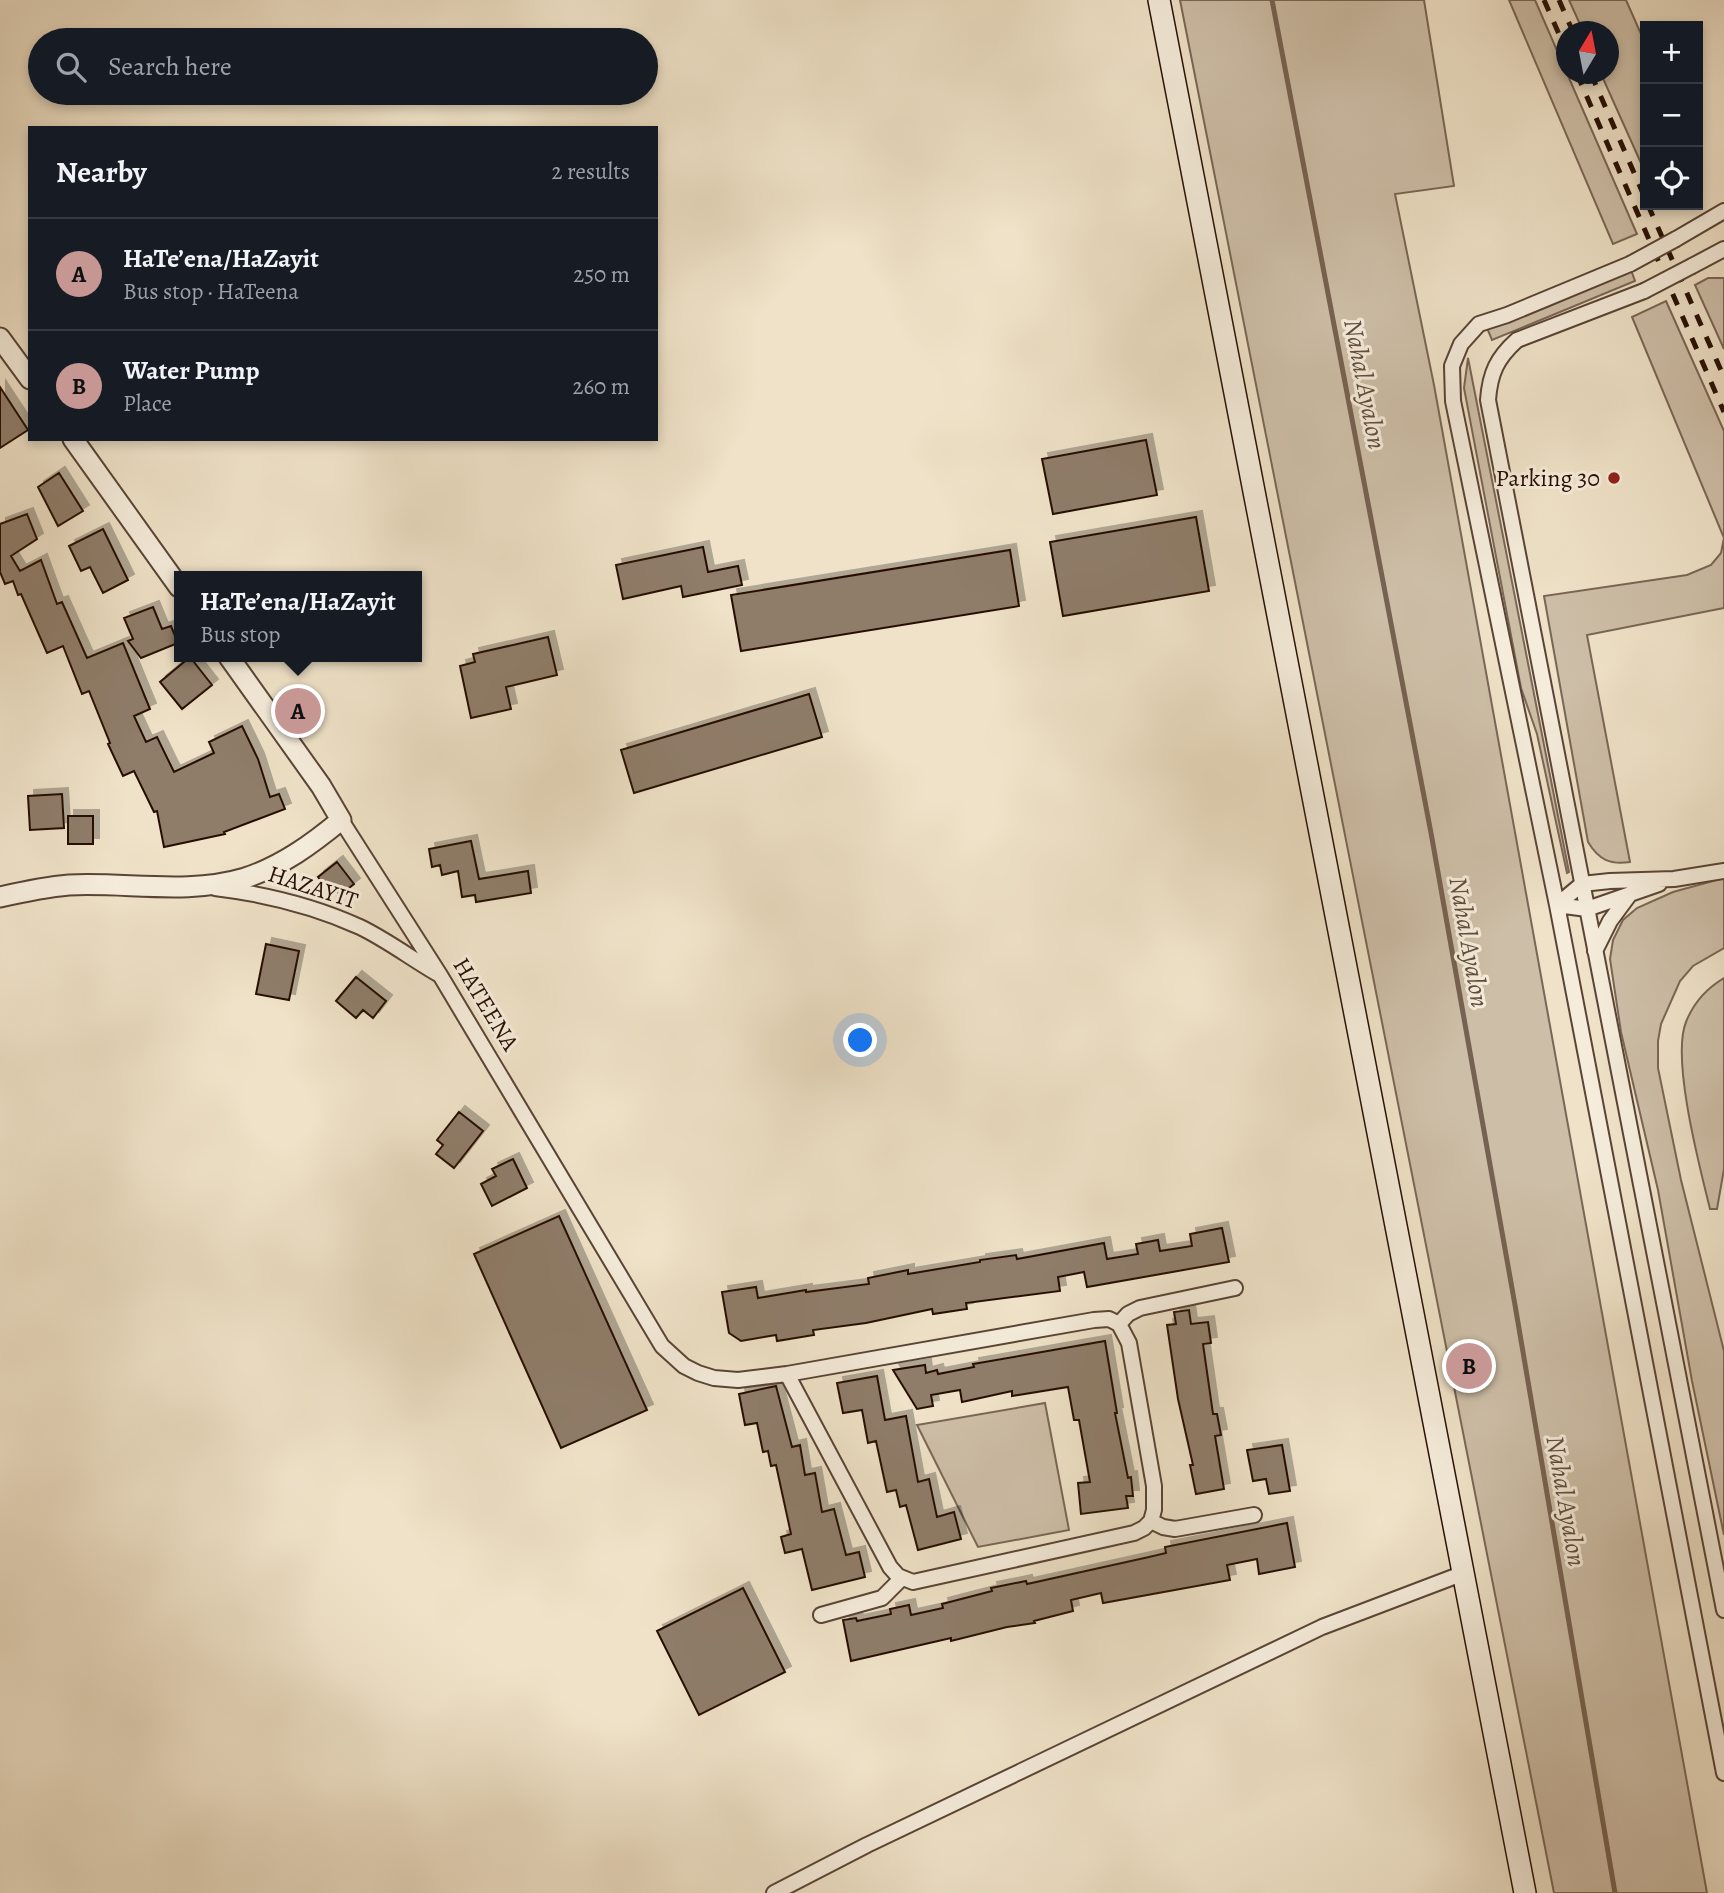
<!DOCTYPE html>
<html lang="en">
<head>
<meta charset="utf-8">
<style>
  body { margin:0; font-family:Alegreya,serif; background:#242831; color:#f1f3f6 }
  .controls { position:absolute; right:21px; top:21px; display:grid; overflow:hidden; border-radius:0px; box-shadow:0 4px 10px #0003 }
  .controls button { width:63px; height:63px; display:grid; place-items:center; padding:0; border:0; border-bottom:2px solid #363941; background:#171b24; color:#f1f3f6; font:35px sans-serif }
  .compass { position:absolute; left:1556px; top:21px; width:63px; height:63px; border-radius:50%; background:#171b24; box-shadow:0 4px 10px #0003; rotate:10deg }
  .you { position:absolute; left:861px; top:1041px; width:24px; height:24px; margin:-18px; border:5px solid #fff; border-radius:50%; background:#1a73e8; box-shadow:0 0 0 10px #1a73e833 }
  .badge { display:grid; place-items:center; width:46px; height:46px; border-radius:50%; background:#c59692; color:#111; font-size:23px; font-weight:700 }
  .pin { position:absolute; translate:-50% -50%; border:4px solid #fff; box-shadow:0 2px 7px #0006 }
  .popup { position:absolute; left:174px; top:571px; width:248px; height:91px; box-sizing:border-box; display:grid; place-content:center; border-radius:0px; background:#171b24; filter:drop-shadow(0 2px 5px #0005); font-size:23px; white-space:nowrap; color:#9ea1a6 }
  .popup b { font-size:26px; color:#f1f3f6 }
  .popup::after { content:''; position:absolute; left:50%; top:100%; margin-left:-14px; border:14px solid transparent; border-top-color:#171b24 }
  .list { margin:0; padding:0; list-style:none }
  h2 { display:flex; justify-content:space-between; align-items:center; height:91px; margin:0; padding:0 28px; font-size:30px }
  h2 small { font-size:23px; font-weight:400; color:#9ea1a6 }
  .list li { display:grid; grid-template-columns:46px 1fr auto; gap:21px; align-items:center; box-sizing:border-box; height:112px; padding:0 28px; border-top:2px solid #363941 }
  .list b { display:block; font-size:26px; white-space:nowrap }
  .list p { margin:0; font-size:23px; white-space:nowrap; color:#9ea1a6 }
  .list em { font-size:23px; font-style:normal; color:#9ea1a6 }
  .icon { flex:none; width:38px; height:38px; fill:none; stroke:currentColor; stroke-width:2; stroke-linecap:round; stroke-linejoin:round }
  .map { position:relative; flex:none; width:1724px; height:1893px; overflow:hidden }
  .search { position:absolute; background:#171b24; box-shadow:0 4px 10px #0003; left:28px; top:28px; width:630px; height:77px; display:flex; align-items:center; gap:18px; box-sizing:border-box; padding:0 24px; border-radius:38px; color:#9ea1a6; font-size:26px }
  .panel { position:absolute; background:#171b24; box-shadow:0 4px 10px #0003; left:28px; top:126px; width:630px; height:315px; border-radius:0px }
  .map>svg:first-child { display:block }
  .green { fill:#cdbea7; stroke:#7a6656; stroke-width:2 }
  .lines { fill:none; stroke-linecap:round; stroke-linejoin:round }
  .stream { stroke:#766251; stroke-width:5 }
  .building { fill:#8f7d6a; stroke:#270f04; stroke-width:2; filter:url(#shadow) }
  .minor-casing { stroke:#594435; stroke-width:18 }
  .tertiary-casing { stroke:#594435; stroke-width:23 }
  .secondary-casing { stroke:#270f04; stroke-width:24 }
  .minor { stroke:#f5ecdb; stroke-width:14 }
  .tertiary { stroke:#f5ecdb; stroke-width:19 }
  .secondary { stroke:#f5ecdb; stroke-width:21 }
  .rail { stroke:#270f04; stroke-width:5; stroke-dasharray:12 12; stroke-linecap:butt }
  .minor-bridge-casing { stroke:#594435; stroke-width:18; stroke-linecap:butt }
  .minor-bridge { stroke:#f5ecdb; stroke-width:14 }
  .poi-dot { fill:#8f2418; stroke:#f5ecdb; stroke-width:2.5 }
  .labels { text-anchor:middle; dominant-baseline:central; stroke-width:6; stroke-linejoin:round; paint-order:stroke }
  .poi-label { font-size:24px; fill:#270f04; stroke:#f5ecdb; text-anchor:end }
  .street-label { font-size:24px; fill:#270f04; stroke:#f5ecdb }
  .water-label { font-size:26px; font-style:italic; fill:#624e3e; stroke:#f5ecdb }
</style>
</head>
<body>
<div class="map">
<svg width="1724" height="1893" viewBox="0 0 1724 1893">
  <defs>
    <filter id="shadow"><feDropShadow dx="6" dy="-6" stdDeviation="0" flood-color="#0004"/></filter>
  </defs>
  <rect width="100%" height="100%" fill="#efe2c8"/>
  <filter id="stains"><feTurbulence type="fractalNoise" baseFrequency=".00286" numOctaves="4"/><feColorMatrix values="0 0 0 0 .2 0 0 0 0 .09 0 0 0 0 .02 0 0 0 .5 -.17"/></filter>
  <radialGradient id="worn" r=".72"><stop offset=".6" stop-color="#630" stop-opacity="0"/><stop offset="1" stop-color="#630" stop-opacity=".3"/></radialGradient>
  <path class="green" d="M1180,0H1424L1454,186L1395,194L1434,385L1707,1893H1554Z
    M1509,0H1535L1637,234L1613,244Z
    M1569,0H1626L1645,43V172L1601,74H1608V32L1583,31Z
    M1631,270L1635,281L1492,340L1487,328Z
    M1708,278H1724V349L1695,285Z
    M1666,301L1724,431V608L1587,635L1630,862C1610,865 1599,860 1588,842L1544,596L1687,575L1711,565L1721,553L1724,538L1632,317Z
    M1468,358L1569,872L1567,873L1537,734L1521,688L1464,388Z
    M1724,878V948L1693,966L1680,981L1661,1024L1658,1041V1068L1681,1180L1724,1351V1535L1692,1381L1658,1190L1621,1032L1610,959L1613,940L1623,920L1637,908L1673,892Z
    M1724,978V1169L1717,1209H1710C1700,1168 1671,1059 1686,1022C1693,1004 1707,988 1724,978Z
    M1045,1403L1069,1530L978,1547L917,1425Z"/>
  <g class="lines">
    <path class="stream" d="M1272,0L1431,833L1515,1305L1615,1893"/>
  </g>
  <path class="building" d="M0,387L28,430L0,448Z
    M1146,440L1157,495L1053,514L1042,459Z
    M59,473L83,511L58,526L38,487Z
    M27,514L37,539L11,556L20,571L41,560L57,604L62,602L87,658L123,643L150,709L134,716L146,742L157,737L174,772L214,753L209,742L242,726L258,759L270,797L279,794L285,809L224,832L225,834L164,847L157,811L154,812L134,771L123,776L108,744L110,743L89,691L82,694L63,646L47,653L21,594L18,595L13,581L5,584L0,572V524Z
    M1196,517L1209,591L1063,616L1050,542Z
    M103,529L128,580L103,593L90,567L81,571L69,546Z
    M703,547L708,572L738,566L742,585L683,597L681,586L623,599L616,565Z
    M1010,550L1019,606L741,651L731,595Z
    M153,607L162,629L171,626L178,643L141,658L128,641L133,639L124,618Z
    M548,637L557,675L506,687L511,709L471,718L460,666L475,662L473,654Z
    M190,657L212,685L182,709L160,682Z
    M809,694L822,737L634,793L621,750Z
    M62,794L64,828L30,830L28,796Z
    M68,816H93V844H68Z
    M471,841L479,879L528,871L531,893L476,902L475,895L462,897L458,871L442,875L440,865L432,867L429,849Z
    M337,862L354,884L340,895L335,888L330,892L318,877Z
    M266,944L299,951L289,1000L256,994Z
    M356,977L386,1001L373,1018L363,1010L356,1018L336,1001Z
    M459,1112L483,1131L454,1168L436,1154L443,1145L437,1140Z
    M513,1159L527,1188L492,1206L481,1184L496,1176L492,1169Z
    M559,1216L647,1410L561,1448L474,1254Z
    M1222,1228L1229,1262L1087,1287L1084,1272L1058,1277L1060,1291L966,1303L967,1309L933,1314L932,1309L866,1323L813,1330L814,1335L777,1341L776,1335L741,1341L729,1333L722,1292L756,1287L758,1298L806,1290V1292L869,1284L868,1278L908,1270V1274L980,1262V1260L1016,1255L1017,1259L1104,1243L1107,1259L1138,1254L1136,1244L1158,1240L1160,1251L1192,1246L1190,1234Z
    M1189,1310L1191,1324L1208,1322L1211,1343L1203,1344L1213,1414H1217L1221,1435L1215,1436L1224,1489L1196,1494L1190,1465H1193L1178,1399L1167,1325L1176,1324L1174,1312Z
    M1105,1341L1117,1413H1115L1128,1478L1131,1477L1133,1496H1126L1128,1508L1081,1514L1078,1483L1090,1482L1079,1420H1074L1068,1387L1012,1396V1391L962,1402L960,1390L931,1395L933,1406L917,1409L893,1370L925,1365L926,1373L937,1370L938,1374L974,1367L973,1364Z
    M877,1376L885,1420L906,1416L918,1482L929,1479L937,1517L954,1512L961,1539L918,1550L906,1505L900,1507L896,1490L887,1492L876,1441L868,1443L862,1410L843,1413L837,1383Z
    M776,1386L792,1447L800,1445L805,1475L815,1473L822,1512L834,1509L846,1555L859,1552L865,1577L812,1590L802,1549L785,1553L781,1537L791,1534L776,1465L771,1466L768,1451L763,1452L757,1423L745,1425L739,1394Z
    M1282,1445L1290,1491L1269,1494L1266,1479L1253,1481L1247,1450Z
    M1287,1523L1295,1567L1259,1574L1257,1559L1227,1565L1230,1580L1103,1603L1101,1593L1071,1600L1073,1611L1034,1621L1035,1623L1007,1627L951,1641V1638L851,1661L843,1620L856,1618L857,1621L891,1614L890,1609L909,1605L911,1615L943,1608L942,1604L992,1591L991,1588L1026,1581L1027,1584L1149,1557L1166,1553L1165,1547Z
    M743,1588L785,1672L699,1715L657,1631Z"/>
  <g class="lines">
    <defs>
      <path id="minor" d="M1676,239L1724,211
        M1630,264L1507,315L1479,324L1461,344L1452,366L1453,401L1557,905L1724,1773
        M1692,266L1724,249
        M1644,291L1517,340C1497,358 1490,373 1488,400L1724,1610
        M341,820L440,975L662,1346L684,1366L698,1373L714,1378L738,1380L787,1374L1094,1320L1109,1319L1119,1324L1128,1314L1140,1308L1235,1288
        M215,888C264,894 314,906 360,927C387,940 412,959 438,974
        M1557,905L1582,884L1610,881L1674,879L1724,871
        M1557,905L1587,909L1659,884
        M1595,951L1610,921L1630,894
        M1119,1324L1129,1343L1154,1486V1510L1151,1521
        M787,1374L890,1567L898,1576L913,1582L1134,1533L1144,1528L1151,1521L1163,1527L1175,1529L1254,1515
        M821,1615L882,1598L902,1578
        M774,1893L867,1845L1322,1627L1464,1573"/>
      <path id="tertiary" d="M0,338L30,379
        M73,439L179,587
        M0,897C22,892 46,887 69,885C127,882 188,895 245,878C282,866 312,844 341,820L321,786L229,657"/>
      <path id="secondary" d="M1159,0L1525,1893"/>
    </defs>
    <use href="#minor" class="minor-casing"/>
    <use href="#tertiary" class="tertiary-casing"/>
    <use href="#secondary" class="secondary-casing"/>
    <use href="#minor" class="minor"/>
    <use href="#tertiary" class="tertiary"/>
    <use href="#secondary" class="secondary"/>
    <path class="rail" d="M1544,0L1566,50
      M1559,0L1573,32
      M1577,74L1724,412
      M1591,74L1645,198
      M1648,205L1724,377"/>
    <defs>
      <path id="minor-bridge" d="M1630,264L1676,239
        M1644,291L1692,266"/>
    </defs>
    <use href="#minor-bridge" class="minor-bridge-casing"/>
    <use href="#minor-bridge" class="minor-bridge"/>
  </g>
  <circle class="poi-dot" cx="1614" cy="478" r="7"/>
  <g class="labels">
    <g class="poi-label">
      <text x="1600" y="478">Parking 30</text>
    </g>
    <g class="street-label">
      <text transform="translate(313 887) rotate(18)">HAZAYIT</text>
      <text transform="translate(486 1004) rotate(59)">HATEENA</text>
    </g>
    <g class="water-label">
      <text transform="translate(1365 384) rotate(79)">Nahal Ayalon</text>
      <text transform="translate(1469 942) rotate(80)">Nahal Ayalon</text>
      <text transform="translate(1566 1501) rotate(80)">Nahal Ayalon</text>
    </g>
  </g>
  <rect width="100%" height="100%" filter="url(#stains)"/>
  <rect width="100%" height="100%" fill="url(#worn)"/>
</svg>
<div class="controls">
<button>+</button>
<button>−</button>
<button><svg class="icon" aria-label="locate" viewBox="0 0 24 24"><circle cx="12" cy="12" r="6"/><path d="M12 2v4M12 18v4M2 12h4M18 12h4"/></svg></button>
</div>
<svg class="compass" viewBox="-18 -18 36 36"><path d="M0-13l5 13h-10z" fill="#e53935"/><path d="M0 13l5-13h-10z" fill="#9ea1a6"/></svg>
<div class="you"></div>
<div class="pin badge" style="left:298px;top:711px">A</div>
<div class="popup"><b>HaTe’ena/HaZayit</b>Bus stop</div>
<div class="pin badge" style="left:1469px;top:1366px">B</div>
<div class="search"><svg class="icon" aria-label="search" viewBox="0 0 24 24"><circle cx="10" cy="10" r="6"/><path d="M15 15l6 6"/></svg>Search here</div>
<section class="panel">
<h2>Nearby<small>2 results</small></h2>
<ul class="list">
<li><span class="badge">A</span><div><b>HaTe’ena/HaZayit</b><p>Bus stop · HaTeena</p></div><em>250 m</em></li>
<li><span class="badge">B</span><div><b>Water Pump</b><p>Place</p></div><em>260 m</em></li>
</ul>
</section>
</div>
</body>
</html>
